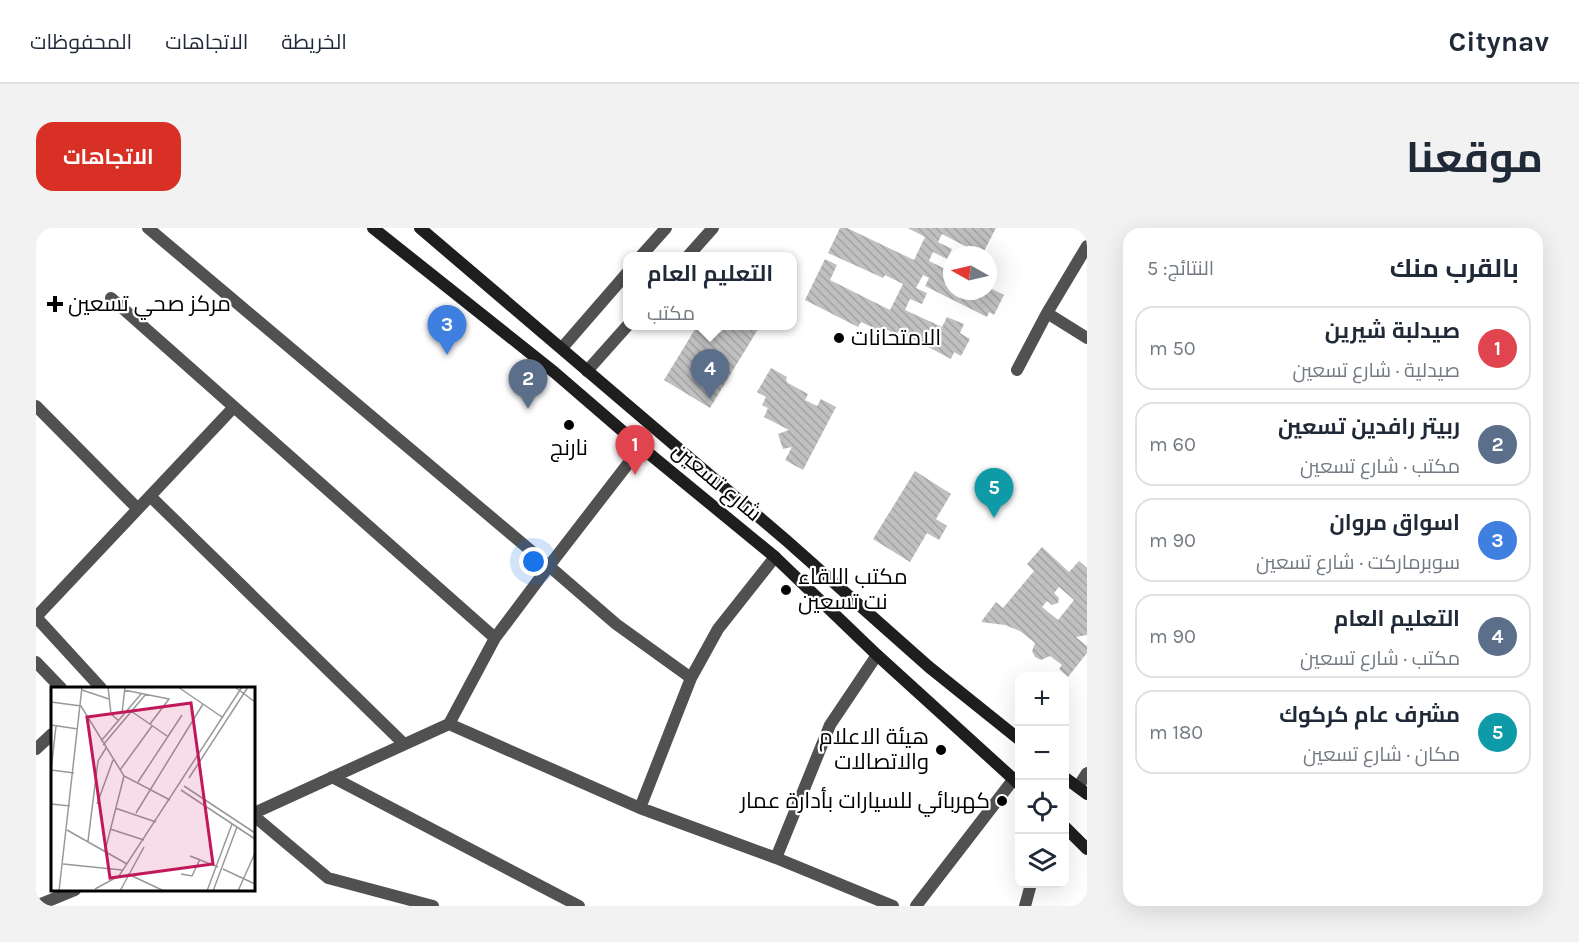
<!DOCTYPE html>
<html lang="ar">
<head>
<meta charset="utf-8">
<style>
  body { margin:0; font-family:Karla,Cairo,sans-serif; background:#f2f2f3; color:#1f2937; direction:rtl }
  .controls { position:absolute; right:18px; bottom:18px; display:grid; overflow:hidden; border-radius:12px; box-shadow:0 6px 24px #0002 }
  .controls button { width:54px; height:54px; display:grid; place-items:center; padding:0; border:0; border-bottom:2px solid #e0e1e3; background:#fff; color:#1f2937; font:30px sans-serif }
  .compass { position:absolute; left:907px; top:18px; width:54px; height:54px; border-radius:50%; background:#fff; box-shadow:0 6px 24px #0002; rotate:278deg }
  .you { position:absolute; left:498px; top:334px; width:21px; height:21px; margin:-15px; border:4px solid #fff; border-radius:50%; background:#1a73e8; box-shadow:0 0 0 9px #1a73e833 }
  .badge { display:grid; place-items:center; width:39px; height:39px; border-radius:50%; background:#d93025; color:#fff; font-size:20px; font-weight:700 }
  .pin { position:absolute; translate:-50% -50px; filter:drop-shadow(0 2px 3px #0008) }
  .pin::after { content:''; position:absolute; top:32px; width:21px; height:18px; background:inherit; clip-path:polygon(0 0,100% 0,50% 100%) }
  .popup { position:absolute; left:587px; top:24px; width:174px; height:78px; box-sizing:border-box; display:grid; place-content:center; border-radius:12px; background:#fff; filter:drop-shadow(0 2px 4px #0005); font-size:20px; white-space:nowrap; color:#747a83 }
  .popup b { font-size:22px; color:#1f2937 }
  .popup::after { content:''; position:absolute; left:50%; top:100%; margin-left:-12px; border:12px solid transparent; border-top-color:#fff }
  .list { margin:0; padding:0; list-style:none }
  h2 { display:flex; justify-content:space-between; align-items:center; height:78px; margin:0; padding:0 24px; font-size:26px }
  h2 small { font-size:20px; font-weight:400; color:#747a83 }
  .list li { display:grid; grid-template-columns:39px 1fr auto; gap:18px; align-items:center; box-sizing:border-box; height:84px; margin:0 12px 12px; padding:0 12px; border:2px solid #e0e1e3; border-radius:18px }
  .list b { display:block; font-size:22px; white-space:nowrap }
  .list p { margin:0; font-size:20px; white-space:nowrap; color:#747a83 }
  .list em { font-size:20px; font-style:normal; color:#747a83 }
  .icon { flex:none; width:33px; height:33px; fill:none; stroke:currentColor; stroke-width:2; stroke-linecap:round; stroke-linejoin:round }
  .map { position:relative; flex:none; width:1051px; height:678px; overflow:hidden; direction:ltr; border-radius:18px }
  header { display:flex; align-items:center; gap:36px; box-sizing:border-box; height:84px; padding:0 30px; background:#fff; border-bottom:2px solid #e0e1e3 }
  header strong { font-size:28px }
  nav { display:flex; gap:33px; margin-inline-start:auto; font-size:21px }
  .intro { display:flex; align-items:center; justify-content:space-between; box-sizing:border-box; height:144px; padding:0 36px }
  h1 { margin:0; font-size:42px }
  .button { padding:15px 27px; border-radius:18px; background:#d93025; color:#fff; font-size:21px; font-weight:700 }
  main { display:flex; gap:36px; padding:0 36px }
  aside { flex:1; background:#fff; border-radius:18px; box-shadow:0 6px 24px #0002 }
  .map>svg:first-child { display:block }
  .building { fill:url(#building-back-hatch); fill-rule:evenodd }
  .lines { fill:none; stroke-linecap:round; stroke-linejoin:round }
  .minor { stroke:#515151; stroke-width:12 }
  .secondary { stroke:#1e1e1e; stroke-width:12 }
  .poi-dot { fill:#000; stroke:#fff; stroke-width:2 }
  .labels { text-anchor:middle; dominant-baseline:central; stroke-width:4.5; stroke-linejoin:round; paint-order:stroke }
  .poi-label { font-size:22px; fill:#000; stroke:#fff; text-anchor:start }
  .street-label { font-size:22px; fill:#000; stroke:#fff }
  .inset-road { fill:none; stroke:#999; stroke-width:1.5 }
  .view { fill:#c2185b; fill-opacity:0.15; stroke:#c2185b; stroke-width:3 }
  .inset-edge { fill:none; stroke:#000; stroke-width:3 }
</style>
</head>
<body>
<header>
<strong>Citynav</strong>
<nav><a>الخريطة</a><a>الاتجاهات</a><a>المحفوظات</a></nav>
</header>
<div class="intro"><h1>موقعنا</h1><a class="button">الاتجاهات</a></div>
<main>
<aside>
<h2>بالقرب منك<small>النتائج: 5</small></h2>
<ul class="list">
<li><span class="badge" style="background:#e0444e">1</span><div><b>صيدلبة شيرين</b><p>صيدلية · شارع تسعين</p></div><em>50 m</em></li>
<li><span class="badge" style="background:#5c6f8a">2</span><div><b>ربيتر رافدين تسعين</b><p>مكتب · شارع تسعين</p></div><em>60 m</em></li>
<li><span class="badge" style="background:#3f7fe0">3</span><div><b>اسواق مروان</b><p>سوبرماركت · شارع تسعين</p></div><em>90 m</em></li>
<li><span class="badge" style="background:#5c6f8a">4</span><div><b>التعليم العام</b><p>مكتب · شارع تسعين</p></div><em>90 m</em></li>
<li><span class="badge" style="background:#0f9aa8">5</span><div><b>مشرف عام كركوك</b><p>مكان · شارع تسعين</p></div><em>180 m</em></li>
</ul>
</aside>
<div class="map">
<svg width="1051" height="678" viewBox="0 0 1051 678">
  <defs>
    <pattern id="building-back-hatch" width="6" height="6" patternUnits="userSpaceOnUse" patternTransform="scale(1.5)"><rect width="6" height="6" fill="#c0c0c0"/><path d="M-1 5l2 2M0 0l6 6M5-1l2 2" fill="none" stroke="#a3a3a3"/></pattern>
  </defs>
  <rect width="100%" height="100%" fill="#fff"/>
  <path class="building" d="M804,0H811L878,32L889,9L872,0H960L946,27L906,6L902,14L916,21L911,31L897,24L893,33L916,44V63H952V49L958,52L954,60L968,67L958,87L953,84L951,89L889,58L893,50L887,47L880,60L891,65L886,76L874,71L869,82L906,99L911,89L928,96L924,105L934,111L925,128L918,124L915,131L862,103L861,107L846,99L844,103L825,94L822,99L769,72L789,31L801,37L794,52L854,82L867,56L849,47L847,50L792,25Z
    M661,98H724L674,180L628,152Z
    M735,140L751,149L750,152L752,155L772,166L769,172L781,178L785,171L800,179L767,242L749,232L756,219L747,221L742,206L753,202L728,189L732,180L726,177L730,169L721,164Z
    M879,243L915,266L900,291L911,298L903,312L891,305L874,334L837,311Z
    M1006,319L1033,344L1043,333L1051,340V407L1040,409L1051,418V425L1032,449L1023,441L1026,437L1014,428L1005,432L999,429L996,423L999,415L984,403L969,397L945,394L960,374L967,380L998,343L991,336ZM1023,359L1038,372L1022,392L1006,379L1011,373L1016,377L1022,375L1023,370L1018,365Z"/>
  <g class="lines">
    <path class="minor" d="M112,0L513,338L580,396L655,450
      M605,28L630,0
      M652,28L677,0
      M75,70L459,410
      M1011,85L1051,110
      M526,120L592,44
      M981,142L1011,85L1051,18
      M551,143L592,97
      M0,178L102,281
      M114,268L368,516
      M0,389L198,179
      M0,389L65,460
      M0,434L25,460
      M413,496L604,580L740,630L857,678
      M0,521L16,506
      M296,549L543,678
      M1042,559L1051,545
      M604,580L655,450L682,401L739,329
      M218,585L413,496L459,410L513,338L605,219
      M218,588L292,650L397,678
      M740,630L794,497L841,427
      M0,678L39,662
      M880,678L977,552
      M989,678L995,656"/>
    <path class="secondary" d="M337,0L518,144L605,219L739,329L841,427L984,557
      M384,0L751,313L893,439L984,512
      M1028,549L1051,566
      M1028,598L1051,621"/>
  </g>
  <g class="poi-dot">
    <path d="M16 67h6v6h6v6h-6v6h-6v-6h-6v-6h6z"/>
    <circle cx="803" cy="110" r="6"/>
    <circle cx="533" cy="197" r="6"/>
    <circle cx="750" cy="362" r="6"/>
    <circle cx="905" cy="522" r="6"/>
    <circle cx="966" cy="573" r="6"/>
  </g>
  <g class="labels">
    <g class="poi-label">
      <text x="32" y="76">مركز صحي تسعين</text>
      <text x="815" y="110">الامتحانات</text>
      <text x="533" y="220" text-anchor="middle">نارنج</text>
      <text x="762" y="349">مكتب اللقاء<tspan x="762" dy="25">نت تسعين</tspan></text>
      <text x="893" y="509" text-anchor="end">هيئة الاعلام<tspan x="893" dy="25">والاتصالات</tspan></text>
      <text x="954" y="573" text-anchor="end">كهربائي للسيارات بأدارة عمار</text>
    </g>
    <g class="street-label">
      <text transform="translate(681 254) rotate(40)">شارع تسعين</text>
    </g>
  </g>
  <g transform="translate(15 459)">
    <rect width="204" height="204" fill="#fff"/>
    <path class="inset-road" d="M57,0L60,27L67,33M127,0L171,30M184,0L204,15M31,3L58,12M73,3L118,12L99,37M0,15L30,19L73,89L119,113M80,24L116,49M71,26L74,0M0,38L27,42M50,54L90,7M52,58L95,7M0,83L23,86M69,83L101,39M0,84L5,39M138,91L197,0M87,95L131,28M133,99L204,146M130,103L204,152M0,117L19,119M46,117L62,73M64,121L105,135M85,126L152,17M0,140V162M59,142L93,153M16,143L76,177M37,154L47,74L55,61M54,164L73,89M139,169L167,180M12,177L71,183M172,182L204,197M77,187L113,204M130,187L141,189L149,172M44,202L68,189L191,0M8,204L31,0M69,204L93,160M156,204L181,137M162,204L186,140M187,204L204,166"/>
    <path class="view" d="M140,16L162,177L59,191L36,30Z"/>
    <rect width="204" height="204" class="inset-edge"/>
  </g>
</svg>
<div class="controls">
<button>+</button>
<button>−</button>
<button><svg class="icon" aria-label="locate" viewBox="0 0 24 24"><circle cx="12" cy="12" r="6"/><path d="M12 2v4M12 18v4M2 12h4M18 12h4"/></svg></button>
<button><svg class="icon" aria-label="layers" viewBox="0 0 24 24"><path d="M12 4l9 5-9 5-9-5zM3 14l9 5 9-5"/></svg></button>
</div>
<svg class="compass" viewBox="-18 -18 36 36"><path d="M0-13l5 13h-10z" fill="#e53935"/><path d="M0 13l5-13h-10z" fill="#747a83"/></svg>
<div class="you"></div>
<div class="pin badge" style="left:599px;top:247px;background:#e0444e">1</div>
<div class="pin badge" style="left:492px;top:181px;background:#5c6f8a">2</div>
<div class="pin badge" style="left:411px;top:127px;background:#3f7fe0">3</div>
<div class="pin badge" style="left:674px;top:171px;background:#5c6f8a">4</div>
<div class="popup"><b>التعليم العام</b>مكتب</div>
<div class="pin badge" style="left:958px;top:290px;background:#0f9aa8">5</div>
</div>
</main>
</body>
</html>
